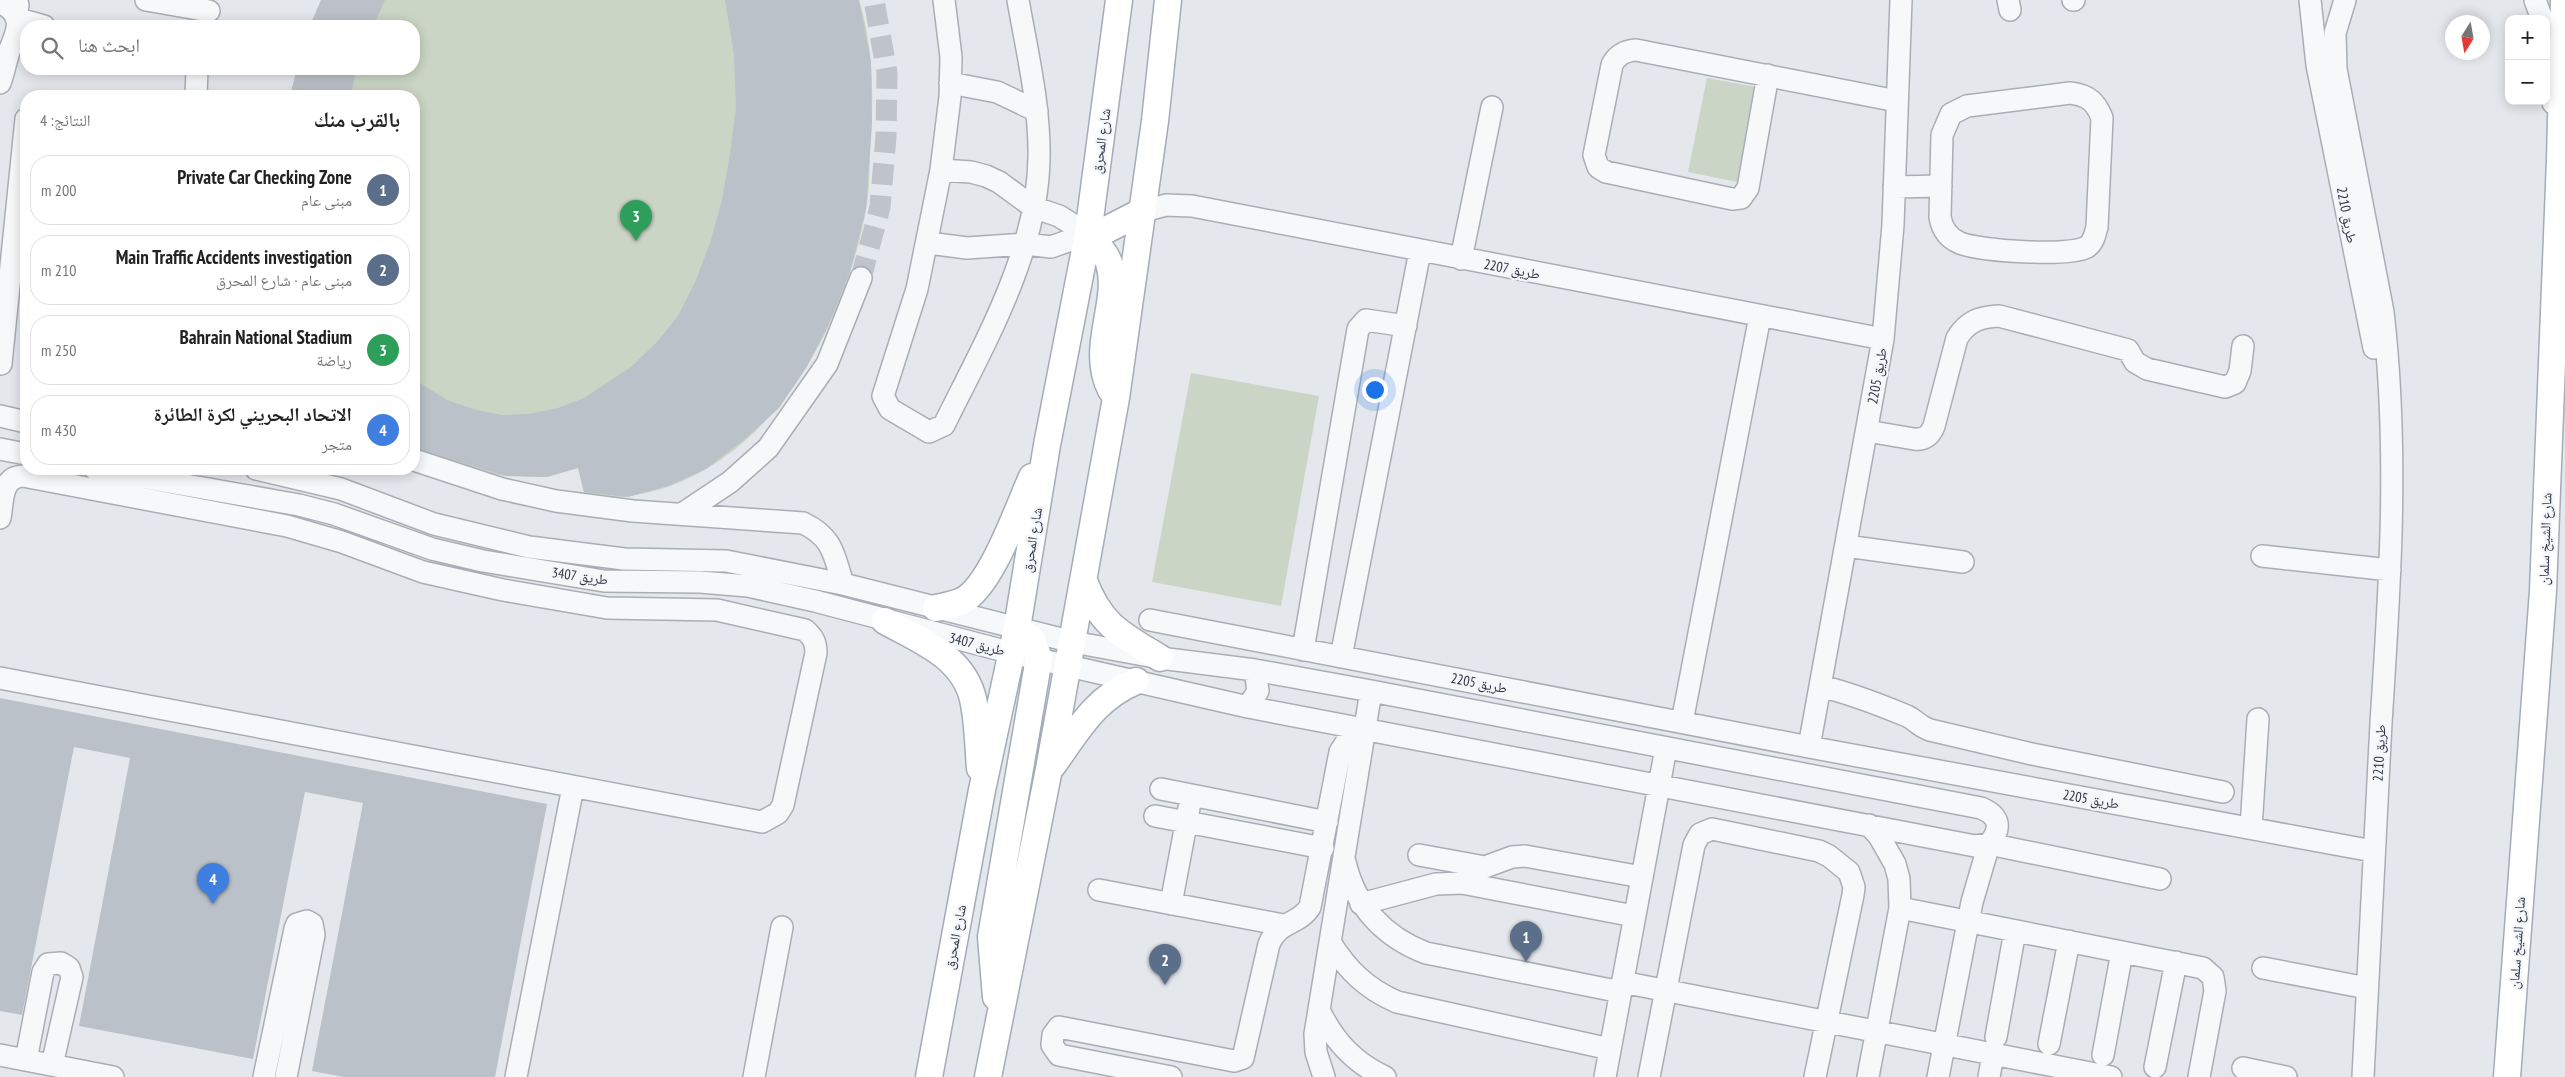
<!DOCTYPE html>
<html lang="ar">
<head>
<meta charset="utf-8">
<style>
  body { margin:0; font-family:"PT Sans Narrow","Noto Naskh Arabic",sans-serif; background:#f6f6f6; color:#222; direction:rtl }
  .controls { position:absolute; right:15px; top:15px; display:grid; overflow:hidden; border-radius:10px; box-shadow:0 2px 12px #0003 }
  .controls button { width:45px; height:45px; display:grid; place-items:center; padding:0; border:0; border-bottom:1px solid #e0e0e0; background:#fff; color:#222; font:25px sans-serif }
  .compass { position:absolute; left:2445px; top:15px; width:45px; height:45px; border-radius:50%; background:#fff; box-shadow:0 2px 12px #0003; rotate:191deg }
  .you { position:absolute; left:1374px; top:389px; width:18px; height:18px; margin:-12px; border:4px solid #fff; border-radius:50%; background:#1a73e8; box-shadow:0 0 0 8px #1a73e833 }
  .badge { display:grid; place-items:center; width:32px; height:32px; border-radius:50%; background:#ea580c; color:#fff; font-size:16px; font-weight:700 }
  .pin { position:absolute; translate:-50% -41px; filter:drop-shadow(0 1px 2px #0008) }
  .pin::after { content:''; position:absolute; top:26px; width:18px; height:15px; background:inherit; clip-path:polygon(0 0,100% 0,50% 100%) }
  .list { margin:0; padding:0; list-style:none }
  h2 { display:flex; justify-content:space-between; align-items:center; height:65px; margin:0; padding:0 20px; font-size:21px }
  h2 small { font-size:16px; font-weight:400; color:#767676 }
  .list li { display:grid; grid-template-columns:32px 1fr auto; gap:15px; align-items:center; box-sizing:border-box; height:70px; margin:0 10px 10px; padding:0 10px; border:1px solid #e0e0e0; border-radius:20px }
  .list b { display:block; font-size:19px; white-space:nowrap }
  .list p { margin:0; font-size:16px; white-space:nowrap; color:#767676 }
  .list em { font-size:16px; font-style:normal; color:#767676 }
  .icon { flex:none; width:28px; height:28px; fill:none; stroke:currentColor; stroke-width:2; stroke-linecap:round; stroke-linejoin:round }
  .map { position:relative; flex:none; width:2565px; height:1077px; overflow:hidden; direction:ltr }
  .search { position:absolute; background:#fff; box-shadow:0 2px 12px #0003; left:20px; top:20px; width:400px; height:55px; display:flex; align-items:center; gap:12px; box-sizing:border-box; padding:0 18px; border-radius:20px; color:#767676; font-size:19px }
  .panel { position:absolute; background:#fff; box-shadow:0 2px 12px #0003; left:20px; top:90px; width:400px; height:385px; border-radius:20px; direction:rtl }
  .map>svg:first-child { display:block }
  .green { fill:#cad5c5 }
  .building { fill:#bbc1c9 }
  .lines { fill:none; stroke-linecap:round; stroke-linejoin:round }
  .minor-tunnel { stroke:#bfc3ca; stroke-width:21; stroke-dasharray:21 11; stroke-linecap:butt }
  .minor-casing { stroke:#a9aeb6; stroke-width:24 }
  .major-casing { stroke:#a4acb7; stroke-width:29 }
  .minor { stroke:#f7f8fa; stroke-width:21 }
  .major { stroke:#fff; stroke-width:26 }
  .labels { text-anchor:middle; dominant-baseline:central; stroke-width:4.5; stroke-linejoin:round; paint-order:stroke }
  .street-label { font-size:14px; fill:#2c3544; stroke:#f4f6f9 }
</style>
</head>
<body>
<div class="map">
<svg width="2565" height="1077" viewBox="0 0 2565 1077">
  <rect width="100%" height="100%" fill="#e4e7ec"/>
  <path class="green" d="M321,0H859C874,47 874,101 870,150C869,170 870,191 866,210C846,320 780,447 668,487C641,496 614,498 586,501L578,468L547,477L505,476L463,469L414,451V96H290L297,69H414V26H310Z
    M1707,78L1756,87L1737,182L1688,172Z
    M1191,373L1319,396L1281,606L1152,582Z"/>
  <path class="building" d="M321,0H385L373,26H310Z
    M725,0H859L871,62L872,123L866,209L850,272L828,326L806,368L779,408L745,439L706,469L668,486L628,497L584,492L578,468L547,477L506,476L414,448V379L447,400L477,410L502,415L529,414L558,408L584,398L631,367L657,342L678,316L696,280L710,243L722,200L730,154L736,108L734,55Z
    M297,69H357L350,96H290Z
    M0,698L547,804L495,1077H344L312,1071L363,803L305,792L253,1059L79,1026L130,758L74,747L22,1015L0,1011Z"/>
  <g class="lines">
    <path class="minor-tunnel" d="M861,278L880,207L886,137L887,73L874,0"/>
    <defs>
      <path id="minor" d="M146,0L209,11
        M944,0L951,57L950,97L941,170L917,289L883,396L890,409L929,432L944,425C984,344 1038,251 1039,158C1040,105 1027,52 1018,0
        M2008,0L2010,10
        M2073,0H2074
        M2310,0L2317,65L2374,348
        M2345,0L2335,33L2336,69L2383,312C2399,450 2390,586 2381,723C2374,841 2368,959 2363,1077
        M2535,0L2542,19
        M0,2C24,15 19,28 10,49C6,60 4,72 0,83
        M18,5L16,18L44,26
        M2546,53L2553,103
        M1768,75L1748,188L1741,198L1732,199L1606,172L1598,167L1594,155L1612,65C1617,55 1624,51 1636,50L1897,101
        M950,83L997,92L1037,111
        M2070,93C2088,95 2096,102 2102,118L2097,227C2095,234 2094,242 2087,247C2069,257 1980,251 1960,243C1948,238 1942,229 1940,217L1942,135L1951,114L1967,106Z
        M196,96L197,69
        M941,170L971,172L986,176L999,182L1033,207L1059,216L1088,234
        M1894,187L1941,186
        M1141,212L1166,205L1192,206L1883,339
        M928,243L967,248L1026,244L1051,247L1088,234
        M1461,259L1492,107
        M1,364L26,119
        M0,416L26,422
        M1867,431L1914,439C1924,440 1930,436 1934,426L1957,338C1968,321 1979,317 1999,316L2128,350L2135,362L2147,369L2225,387L2235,383L2240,371L2243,346
        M0,449L26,454
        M414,460L502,489L556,501L633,511L803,523C833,537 834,555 843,584
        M95,469L299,505L334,514L432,549L483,561L604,581L700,582L748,586L815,601L1012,653L1248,707L1975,846L1989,844C2002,828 2000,816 1981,808L1371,691L1255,670L1160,658L1073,642L843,584L726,561L624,559L529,547L434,524L341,489L256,469
        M682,514L730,482L768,448L827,364L861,278
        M0,518C3,501 1,477 23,476L287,526L342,542L423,572L503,590L607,608L717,610L805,630C813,637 816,642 816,653L783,805L778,813L762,822L0,678
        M1846,546L1963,562
        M2262,556L2390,570
        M1150,620L1809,747L2373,851
        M1303,650L1358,329L1366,320L1406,326
        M1341,657L1420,251
        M1820,686C1850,693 1878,704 1907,716C1916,720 1918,726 1930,730L2032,754L2223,792
        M1248,707L1258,691L1255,670
        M1682,722L1760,316
        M1809,747L1883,339L1893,225L1901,0
        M1161,789L1327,822
        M1155,816L1323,848
        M2251,828L2258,719
        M1419,855L1485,867L1512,857L1525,856L1642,877
        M1345,862C1355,906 1384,937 1426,953L1621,992
        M1099,890L1283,925
        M1171,904L1189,808
        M1361,904L1436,884L1462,883L1634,916
        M1900,908L2203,968L2213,977L2215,991L2199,1077
        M1330,942C1347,970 1367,989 1397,1002L1610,1049
        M2263,968L2367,988
        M1622,982L2111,1077
        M1319,1010C1334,1041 1354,1063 1385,1077
        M1996,1037L2015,931
        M2049,1044L2069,941
        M0,1055L113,1077
        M2103,1055L2122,952
        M26,1060L43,972L48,964L61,963L69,968L72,977L52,1065
        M2155,1067L2176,962
        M2243,1068L2286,1077
        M264,1077L295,929L297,924L307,921L312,924L314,935L286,1077
        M516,1077L573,787
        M754,1077L782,927
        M1171,1077L1059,1055L1052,1045L1053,1035L1059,1027L1234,1061L1243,1058L1269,944C1278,921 1299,925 1310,907L1340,752L1349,738L1364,731
        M1324,1077L1316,1052L1315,1034L1371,691
        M1605,1077L1666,748
        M1649,1077L1694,845L1700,834L1712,829L1819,851L1829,856L1849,872L1854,887L1853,895L1815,1077
        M1868,1077L1900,908L1899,879L1895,864L1879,836L1869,825
        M1938,1077L1972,902L1989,844L2160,879
        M1989,1077L1993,1054"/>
      <path id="major" d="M1088,234C1095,243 1106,253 1109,263C1121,302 1089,348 1111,390
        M1088,234L1106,230L1141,212
        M1084,581C1100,625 1122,635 1160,658
        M936,608C944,606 954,605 962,601C991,587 1018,508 1032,477
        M885,621C919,640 963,656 973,699C978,721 978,745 980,768
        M1053,765C1078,730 1095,698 1136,681
        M996,997L991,937L1039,658L1032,640L1017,628
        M929,1077L982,790L1017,628L1047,445L1088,234L1119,0
        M988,1077L1049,769L1116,398L1155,121L1168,0
        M2507,1077L2543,591L2560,160L2564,0"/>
    </defs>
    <use href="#minor" class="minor-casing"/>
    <use href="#major" class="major-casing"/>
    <use href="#minor" class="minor"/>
    <use href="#major" class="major"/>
  </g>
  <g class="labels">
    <g class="street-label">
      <text transform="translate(1101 141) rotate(-82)">شارع المحرق</text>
      <text transform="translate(2347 215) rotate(79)">طريق 2210</text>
      <text transform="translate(1512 269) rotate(11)">طريق 2207</text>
      <text transform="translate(1877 376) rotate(-80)">طريق 2205</text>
      <text transform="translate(2545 539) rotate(-88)">شارع الشيخ سلمان</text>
      <text transform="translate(1032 540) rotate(-81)">شارع المحرق</text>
      <text transform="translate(580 576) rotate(8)">طريق 3407</text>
      <text transform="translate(977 644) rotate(14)">طريق 3407</text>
      <text transform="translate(1479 683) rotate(11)">طريق 2205</text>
      <text transform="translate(2379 753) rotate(-87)">طريق 2210</text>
      <text transform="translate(2091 799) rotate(10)">طريق 2205</text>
      <text transform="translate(955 937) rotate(-79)">شارع المحرق</text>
      <text transform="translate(2517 943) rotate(-86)">شارع الشيخ سلمان</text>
    </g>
  </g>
</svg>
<div class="controls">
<button>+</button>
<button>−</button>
</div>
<svg class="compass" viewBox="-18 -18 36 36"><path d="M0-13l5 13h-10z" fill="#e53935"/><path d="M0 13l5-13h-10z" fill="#767676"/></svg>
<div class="you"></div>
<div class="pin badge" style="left:1526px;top:962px;background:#5c6f8a">1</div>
<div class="pin badge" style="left:1165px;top:985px;background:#5c6f8a">2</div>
<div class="pin badge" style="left:636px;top:241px;background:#2e9e5b">3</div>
<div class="pin badge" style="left:213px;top:904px;background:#3f7fe0">4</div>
<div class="search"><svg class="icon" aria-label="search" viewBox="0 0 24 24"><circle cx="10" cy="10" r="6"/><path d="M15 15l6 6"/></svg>ابحث هنا</div>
<section class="panel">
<h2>بالقرب منك<small>النتائج: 4</small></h2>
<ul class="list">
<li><span class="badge" style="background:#5c6f8a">1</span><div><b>Private Car Checking Zone</b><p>مبنى عام</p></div><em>200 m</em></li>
<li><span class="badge" style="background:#5c6f8a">2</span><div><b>Main Traffic Accidents investigation</b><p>مبنى عام · شارع المحرق</p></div><em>210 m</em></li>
<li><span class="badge" style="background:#2e9e5b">3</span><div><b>Bahrain National Stadium</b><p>رياضة</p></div><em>250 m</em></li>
<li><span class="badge" style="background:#3f7fe0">4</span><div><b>الاتحاد البحريني لكرة الطائرة</b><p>متجر</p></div><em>430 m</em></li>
</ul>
</section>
</div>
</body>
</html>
